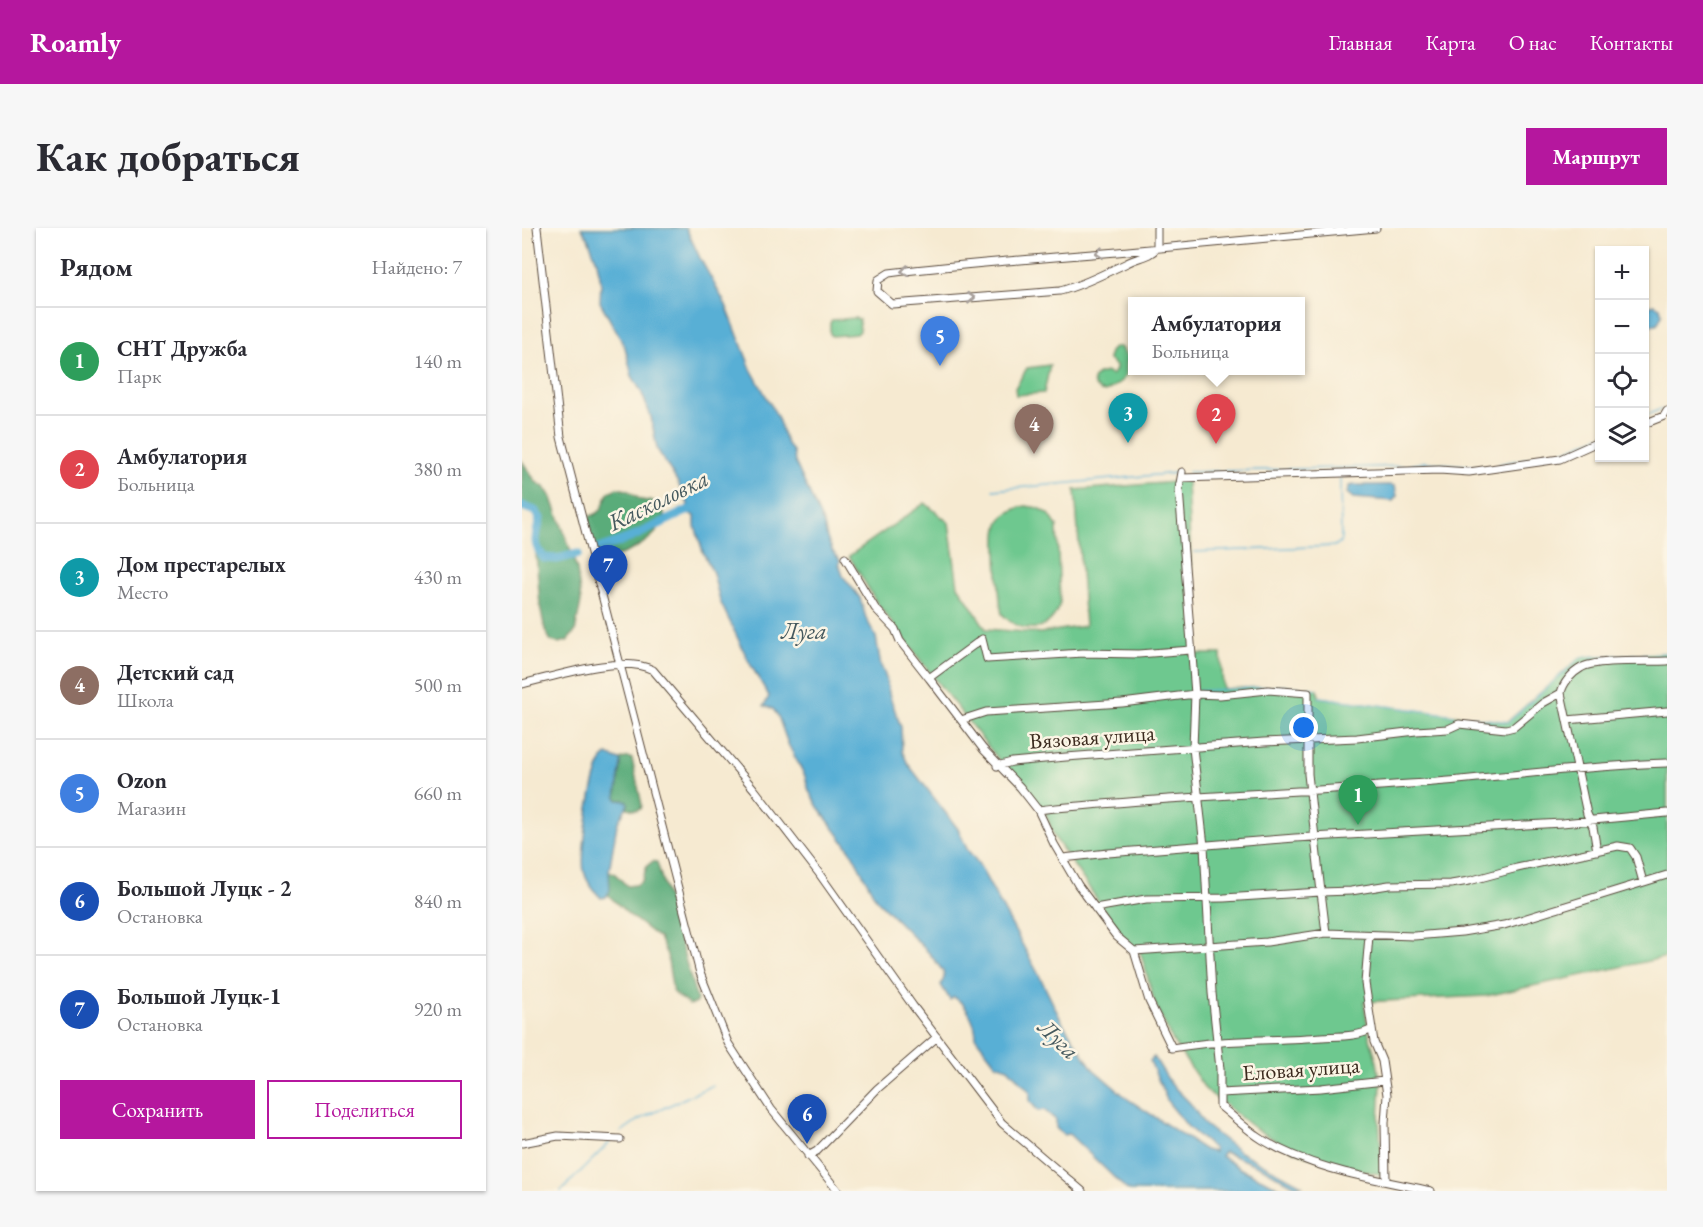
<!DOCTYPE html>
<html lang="ru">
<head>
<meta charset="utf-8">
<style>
  body { margin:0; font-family:"EB Garamond",serif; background:#f7f7f7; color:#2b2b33 }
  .controls { position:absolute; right:18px; top:18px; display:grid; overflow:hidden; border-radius:0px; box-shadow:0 2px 4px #0004 }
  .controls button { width:54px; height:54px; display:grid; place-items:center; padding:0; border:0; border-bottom:2px solid #e1e1e2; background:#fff; color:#2b2b33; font:30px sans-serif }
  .you { position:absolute; left:782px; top:500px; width:21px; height:21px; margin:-15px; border:4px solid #fff; border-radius:50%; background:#1a73e8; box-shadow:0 0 0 9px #1a73e833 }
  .badge { display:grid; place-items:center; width:39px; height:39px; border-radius:50%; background:#b5179e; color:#fff; font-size:20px; font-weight:700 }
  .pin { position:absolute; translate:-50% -50px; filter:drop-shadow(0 2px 3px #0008) }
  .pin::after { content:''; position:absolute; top:32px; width:21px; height:18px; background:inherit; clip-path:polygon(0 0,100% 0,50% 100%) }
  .popup { position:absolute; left:606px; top:69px; width:177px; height:78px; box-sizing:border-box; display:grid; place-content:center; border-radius:0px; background:#fff; filter:drop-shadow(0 2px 4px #0005); font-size:20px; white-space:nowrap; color:#7c7c81 }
  .popup b { font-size:22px; color:#2b2b33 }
  .popup::after { content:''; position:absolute; left:50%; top:100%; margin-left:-12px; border:12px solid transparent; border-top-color:#fff }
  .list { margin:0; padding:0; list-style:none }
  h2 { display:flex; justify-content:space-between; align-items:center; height:78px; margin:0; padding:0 24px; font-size:26px }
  h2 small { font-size:20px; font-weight:400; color:#7c7c81 }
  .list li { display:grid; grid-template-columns:39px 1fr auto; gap:18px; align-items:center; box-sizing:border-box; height:108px; padding:0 24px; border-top:2px solid #e1e1e2 }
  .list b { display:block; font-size:22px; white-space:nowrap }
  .list p { margin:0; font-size:20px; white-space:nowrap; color:#7c7c81 }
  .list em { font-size:20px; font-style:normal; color:#7c7c81 }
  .actions { display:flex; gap:12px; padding:18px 24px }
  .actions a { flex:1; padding:14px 0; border:2px solid #b5179e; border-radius:0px; text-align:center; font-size:21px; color:#b5179e }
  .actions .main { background:#b5179e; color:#fff }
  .icon { flex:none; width:33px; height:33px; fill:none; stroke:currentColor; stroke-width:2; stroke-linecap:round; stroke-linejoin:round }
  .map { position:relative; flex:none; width:1145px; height:963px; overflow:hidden; border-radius:0px }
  header { display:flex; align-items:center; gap:36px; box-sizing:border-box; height:84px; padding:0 30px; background:#b5179e; color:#fff }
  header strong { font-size:28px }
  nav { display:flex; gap:33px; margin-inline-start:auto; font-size:21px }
  .intro { display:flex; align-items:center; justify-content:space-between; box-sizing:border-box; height:144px; padding:0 36px }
  h1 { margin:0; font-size:42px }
  .button { padding:15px 27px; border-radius:0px; background:#b5179e; color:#fff; font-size:21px; font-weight:700 }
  main { display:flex; gap:36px; padding:0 36px }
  aside { flex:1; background:#fff; border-radius:0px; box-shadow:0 2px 4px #0004 }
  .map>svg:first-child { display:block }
  .green { fill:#6ec88f; stroke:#547956; stroke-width:1.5 }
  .forest { fill:#5aac7a; stroke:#4a6b4c; stroke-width:1.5 }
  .water { fill:#58afd5; stroke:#4a6c7a; stroke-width:1.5 }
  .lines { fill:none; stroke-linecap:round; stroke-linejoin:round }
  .stream { stroke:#58afd5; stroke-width:1.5 }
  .river { stroke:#58afd5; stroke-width:9 }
  .minor-casing { stroke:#574739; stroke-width:9 }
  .minor { stroke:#fff; stroke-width:7 }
  .oneway { stroke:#a79f9a }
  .labels { text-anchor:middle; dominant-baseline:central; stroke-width:5; stroke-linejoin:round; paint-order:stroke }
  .street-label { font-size:22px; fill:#3b2a1e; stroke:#fcf5e5 }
  .water-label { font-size:24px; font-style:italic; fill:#45595e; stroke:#fcf5e5 }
</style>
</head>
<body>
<header>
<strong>Roamly</strong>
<nav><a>Главная</a><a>Карта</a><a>О нас</a><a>Контакты</a></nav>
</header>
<div class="intro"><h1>Как добраться</h1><a class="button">Маршрут</a></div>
<main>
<aside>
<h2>Рядом<small>Найдено: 7</small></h2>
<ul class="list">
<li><span class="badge" style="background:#2e9e5b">1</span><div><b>СНТ Дружба</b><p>Парк</p></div><em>140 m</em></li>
<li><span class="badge" style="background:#e0444e">2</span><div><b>Амбулатория</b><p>Больница</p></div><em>380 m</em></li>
<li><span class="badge" style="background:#0f9aa8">3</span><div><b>Дом престарелых</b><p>Место</p></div><em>430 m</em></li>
<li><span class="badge" style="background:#8d6e63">4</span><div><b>Детский сад</b><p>Школа</p></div><em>500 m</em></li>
<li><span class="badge" style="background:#3f7fe0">5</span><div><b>Ozon</b><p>Магазин</p></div><em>660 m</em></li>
<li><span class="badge" style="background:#1a4fb4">6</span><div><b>Большой Луцк - 2</b><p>Остановка</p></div><em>840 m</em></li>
<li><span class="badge" style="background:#1a4fb4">7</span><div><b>Большой Луцк-1</b><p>Остановка</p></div><em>920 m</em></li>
</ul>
<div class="actions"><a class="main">Сохранить</a><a>Поделиться</a></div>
</aside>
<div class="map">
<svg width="1145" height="963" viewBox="0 0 1145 963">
  <rect width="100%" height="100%" fill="#fcf5e5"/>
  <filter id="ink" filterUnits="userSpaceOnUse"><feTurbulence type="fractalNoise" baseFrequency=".0167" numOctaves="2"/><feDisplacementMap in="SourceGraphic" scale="12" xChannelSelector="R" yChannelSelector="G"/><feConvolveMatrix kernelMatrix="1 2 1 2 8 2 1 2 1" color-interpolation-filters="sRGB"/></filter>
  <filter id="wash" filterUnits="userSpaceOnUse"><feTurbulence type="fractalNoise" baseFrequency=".008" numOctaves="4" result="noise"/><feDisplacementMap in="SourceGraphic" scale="24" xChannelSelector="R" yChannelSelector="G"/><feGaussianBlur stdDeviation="1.35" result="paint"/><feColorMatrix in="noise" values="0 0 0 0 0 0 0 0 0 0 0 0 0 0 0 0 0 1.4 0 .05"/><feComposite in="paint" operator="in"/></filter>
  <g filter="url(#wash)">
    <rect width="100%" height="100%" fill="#f6ead1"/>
    <path class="green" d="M333,90L337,91L338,103L335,106L310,108L308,106V95L310,92Z
      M593,119H598L606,130C603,136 605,139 604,146C603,153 590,159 584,164L578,163L572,158L571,152L576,146L584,144L589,147L594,142V138L586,131L588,124Z
      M528,137L522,165L494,167L493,160L505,140Z
      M665,253L673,426H699L701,461L763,458L796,461L797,469L985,494L1059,429L1145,425V729L964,768L842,774L847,807L855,834L859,856L857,892L861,947L811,936L772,923L732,900L684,862L652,815L633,776L619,726L598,705L533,610L523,584L476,531L412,450L355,375L327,328L403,275L427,295L436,358L464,401L518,405L563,398L553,262Z
      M504,278L517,280L527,286L535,298L538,375C529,405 500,408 480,386C477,373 473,311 476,300C479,287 492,280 504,278Z"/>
    <path class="forest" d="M0,233L14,254L22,259L30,270L55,341L59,374L53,404L45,413L36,415L29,413L23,402L18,378L13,312L18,290L13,283L0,278Z
      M95,260L105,262L119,272L135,274C138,278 142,282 142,286C145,308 88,340 73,326L65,293L68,288C83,285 80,275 87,264Z
      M106,529L110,531L120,577L119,581L113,582L105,580L106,576L102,572H96L94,569L99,536L98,532Z
      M131,633L135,634L175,772L173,776L167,777L151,764L145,727L137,710L106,686L86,667L87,643L92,645L105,658L114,657L120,653L125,638Z"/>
    <path class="water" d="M59,0H164L178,30L204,77L229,141L255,188L265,216L271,223L273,234L302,297L305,310L311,324L318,332L317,336L321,348L338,370L344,390L354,409L359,438L363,447L368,469L379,499L380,523L386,536L436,601L445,621L456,635L518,749L540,794L571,841L607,872L683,922L692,924V921L666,899L646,874L628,833L632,829L649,856L668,875L683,897L718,924L780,957L773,958L741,940L702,924L699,928L719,941L765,963H608L604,961L547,906L541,907L534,900V892L522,882L516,883L508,873V864L486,840L474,836L454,810C454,794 445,777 432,769L428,772L419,757L422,750L421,743L407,725L354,671L330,625L296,579L287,563L283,548L266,516L256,488L251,481L242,478L247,468L227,434L198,373L191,345L181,324L173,298V288L164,284L166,276L155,253L135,221L129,189L119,163L110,148L103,119L78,74L79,54L75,34L66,10Z
      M1131,76L1138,79L1140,87L1135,97H1123V81Z
      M833,257H869L873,258L875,268L871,273L831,270L825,265L827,258Z
      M85,527L98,532L99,535L94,569L96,572L105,573L106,576L95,596L87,643L88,662L84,669L79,670C71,662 64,653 62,643C58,626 71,534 85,527Z"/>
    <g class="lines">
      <path class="stream" d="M1122,188L1139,181
        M977,236L1040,224L1078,208
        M666,244L885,238L902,234L961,239
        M471,262L655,245
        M672,324L812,318L818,315L819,309L818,250
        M677,463L763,458L796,461
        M797,469L932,487
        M941,488L986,494L1059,429L1145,425
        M99,904L116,892L191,857
        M39,963L88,914"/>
      <path class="river" d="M0,278L13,283L18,290C15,308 9,314 22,330L35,331L56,326
        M74,322L108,310L173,279"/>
    </g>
  </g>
  <g filter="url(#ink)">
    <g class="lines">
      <defs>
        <path id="minor" d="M15,0L39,209L178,745L206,815L249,881L316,963
          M635,0V20C627,29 616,29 605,35C583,45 562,57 538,63L370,76L355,63L356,52L367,45C443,36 519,30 595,24C681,16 768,8 854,0
          M1122,196L1142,188L1145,183
          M660,244L657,261L673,466L671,520L682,618L690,765L698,841V878C712,889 726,903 741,912C791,942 854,951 909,963
          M659,250L917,242L947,244L1038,231L1078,213
          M323,330L353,380L373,401L378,413L407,450
          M0,456C35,448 99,426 131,442L232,561L296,644L391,778L480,895L560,963
          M439,492L461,521L498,559L516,582C639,569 763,565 887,556C973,550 1059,538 1145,535
          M1045,492L1145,483
          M475,538L490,534L544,529L742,514L835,510L894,503L926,501L937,496L984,501L992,499L1021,475L1039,465
          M516,582L532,616L556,657L594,708L612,723L627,773L650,820C699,811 750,813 800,809C815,808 837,809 850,801
          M1075,623L1071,599L1065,586L1039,465C1041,455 1050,445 1059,440C1073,431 1127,434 1145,433
          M541,630L586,625L773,610L1040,595L1145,585
          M573,680L624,671L702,670L799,664L786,546V465L746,462L698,467L673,466L600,475L464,484L439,492L407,450L460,411L465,431L561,425L616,426L669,422
          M804,705L799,664L829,663L867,657L929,656L947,653L995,640L1096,618L1108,620L1114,629L1121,654
          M847,708L843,755L852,814L860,833L865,867L863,895L864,953
          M612,723L745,714L804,705L892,708L940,704L982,697L1145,647
          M698,865L799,860L862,853
          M0,915L36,908L98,911
          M286,928L295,923L355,861L415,809"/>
      </defs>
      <use href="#minor" class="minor-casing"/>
      <use href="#minor" class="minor"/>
    </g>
    <defs><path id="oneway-chevron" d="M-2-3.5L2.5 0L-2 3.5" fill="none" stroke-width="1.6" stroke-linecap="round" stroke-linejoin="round" transform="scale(1.5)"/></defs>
    <g class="oneway">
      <use href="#oneway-chevron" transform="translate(577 25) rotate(175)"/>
      <use href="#oneway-chevron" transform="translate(383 43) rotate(173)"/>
      <use href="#oneway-chevron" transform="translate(449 70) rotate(-4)"/>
    </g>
  </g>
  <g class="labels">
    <g class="street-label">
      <text transform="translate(570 509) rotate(-4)">Вязовая улица</text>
      <text transform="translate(779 841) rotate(-4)">Еловая улица</text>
    </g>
    <g class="water-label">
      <text transform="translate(136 272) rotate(-26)">Касколовка</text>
      <text x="282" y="402">Луга</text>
      <text transform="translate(537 811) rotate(44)">Луга</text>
    </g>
  </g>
</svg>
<div class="controls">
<button>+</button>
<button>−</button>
<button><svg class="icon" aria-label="locate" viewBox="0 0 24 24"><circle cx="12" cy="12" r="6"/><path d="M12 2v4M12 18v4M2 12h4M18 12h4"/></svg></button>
<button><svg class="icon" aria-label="layers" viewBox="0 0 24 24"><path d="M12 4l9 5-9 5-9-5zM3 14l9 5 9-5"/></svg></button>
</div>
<div class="you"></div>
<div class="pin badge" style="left:836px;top:597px;background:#2e9e5b">1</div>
<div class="pin badge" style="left:694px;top:216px;background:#e0444e">2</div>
<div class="popup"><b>Амбулатория</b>Больница</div>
<div class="pin badge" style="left:606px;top:215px;background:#0f9aa8">3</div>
<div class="pin badge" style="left:512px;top:226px;background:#8d6e63">4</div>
<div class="pin badge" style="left:418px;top:138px;background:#3f7fe0">5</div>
<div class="pin badge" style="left:285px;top:916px;background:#1a4fb4">6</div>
<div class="pin badge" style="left:86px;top:367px;background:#1a4fb4">7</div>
</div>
</main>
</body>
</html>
